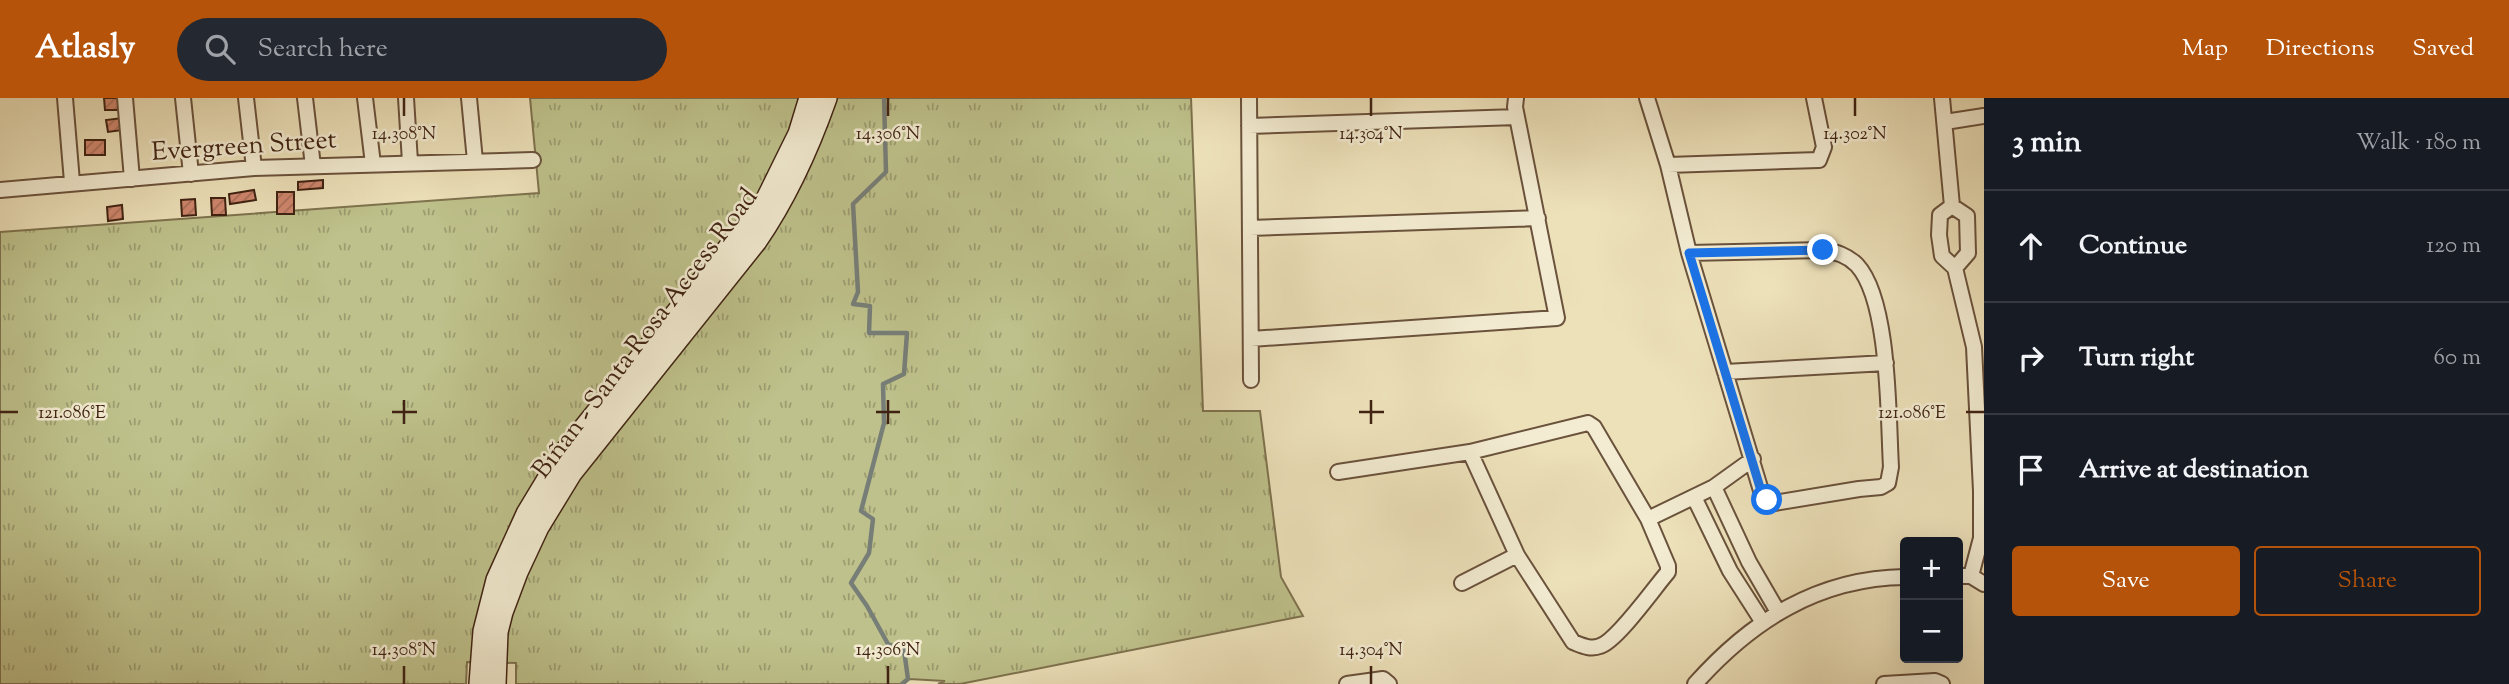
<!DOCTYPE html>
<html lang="en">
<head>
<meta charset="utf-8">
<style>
  body { margin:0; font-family:"Sorts Mill Goudy",serif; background:#242831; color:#f1f3f6 }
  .controls { position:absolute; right:21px; bottom:21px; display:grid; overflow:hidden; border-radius:7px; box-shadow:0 7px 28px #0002 }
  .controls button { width:63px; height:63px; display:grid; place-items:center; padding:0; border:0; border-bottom:2px solid #363941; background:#171b24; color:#f1f3f6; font:35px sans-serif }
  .stop { position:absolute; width:21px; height:21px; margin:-16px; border:5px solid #1a73e8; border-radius:50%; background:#fff }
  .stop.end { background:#1a73e8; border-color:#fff; box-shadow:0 2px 7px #0008 }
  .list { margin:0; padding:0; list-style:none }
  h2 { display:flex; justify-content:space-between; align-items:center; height:91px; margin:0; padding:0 28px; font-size:30px }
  h2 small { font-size:23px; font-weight:400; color:#9ea1a6 }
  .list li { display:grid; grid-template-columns:46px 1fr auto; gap:21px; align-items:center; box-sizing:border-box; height:112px; padding:0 28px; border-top:2px solid #363941 }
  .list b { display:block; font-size:26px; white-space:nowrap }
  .list em { font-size:23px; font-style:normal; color:#9ea1a6 }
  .actions { display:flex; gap:14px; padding:21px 28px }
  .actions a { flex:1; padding:16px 0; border:2px solid #b45309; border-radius:7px; text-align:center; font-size:24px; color:#b45309 }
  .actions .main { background:#b45309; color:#fff }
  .icon { flex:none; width:38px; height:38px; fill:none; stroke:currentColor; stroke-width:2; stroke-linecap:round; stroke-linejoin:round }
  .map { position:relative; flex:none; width:1984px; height:586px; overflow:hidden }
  header { display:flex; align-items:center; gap:42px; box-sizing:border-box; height:98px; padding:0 35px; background:#b45309; color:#fff }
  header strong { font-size:33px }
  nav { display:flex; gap:38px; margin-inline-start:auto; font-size:24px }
  .search { width:490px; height:63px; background:#242831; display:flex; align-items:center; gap:18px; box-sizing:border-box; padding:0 24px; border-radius:38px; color:#9ea1a6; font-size:26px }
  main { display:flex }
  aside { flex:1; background:#171b24 }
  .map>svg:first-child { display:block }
  .grass { fill:url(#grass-tufts); stroke:#7e724e; stroke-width:2 }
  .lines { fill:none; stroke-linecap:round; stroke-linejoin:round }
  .stream { stroke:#777e77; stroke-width:4.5 }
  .building { fill:url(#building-hatch); stroke:#3f2212; stroke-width:2 }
  .minor-casing { stroke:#6a523c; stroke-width:18 }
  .secondary-casing { stroke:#3f2212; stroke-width:24 }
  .minor { stroke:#f3ecd2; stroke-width:14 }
  .secondary { stroke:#f3ecd2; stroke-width:21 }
  .route { stroke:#1a73e8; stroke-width:9 }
  .ticks { fill:none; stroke:#3f2212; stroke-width:2.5 }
  .labels { text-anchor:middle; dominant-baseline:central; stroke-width:5; stroke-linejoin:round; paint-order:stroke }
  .street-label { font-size:26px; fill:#3f2212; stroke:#f3ecd2 }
  .ticks-label { font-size:18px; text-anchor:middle; fill:#3f2212; stroke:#f3ecd2; stroke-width:5; stroke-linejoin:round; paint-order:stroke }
</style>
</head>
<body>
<header>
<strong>Atlasly</strong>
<div class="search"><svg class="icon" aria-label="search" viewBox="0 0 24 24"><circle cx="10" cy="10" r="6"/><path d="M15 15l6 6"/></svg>Search here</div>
<nav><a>Map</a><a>Directions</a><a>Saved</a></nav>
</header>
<main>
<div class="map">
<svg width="1984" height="586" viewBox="0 0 1984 586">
  <defs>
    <pattern id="grass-tufts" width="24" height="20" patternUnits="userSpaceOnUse" patternTransform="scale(1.75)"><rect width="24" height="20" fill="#bec18b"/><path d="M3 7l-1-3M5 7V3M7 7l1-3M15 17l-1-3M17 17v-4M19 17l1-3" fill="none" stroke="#9c9c70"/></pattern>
    <pattern id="building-hatch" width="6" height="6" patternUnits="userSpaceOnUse" patternTransform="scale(1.75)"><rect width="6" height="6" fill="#d0876e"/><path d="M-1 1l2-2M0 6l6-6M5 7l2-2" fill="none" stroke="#aa6e59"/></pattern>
  </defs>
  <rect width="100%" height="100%" fill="#ede1ba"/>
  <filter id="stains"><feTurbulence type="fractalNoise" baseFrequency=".00286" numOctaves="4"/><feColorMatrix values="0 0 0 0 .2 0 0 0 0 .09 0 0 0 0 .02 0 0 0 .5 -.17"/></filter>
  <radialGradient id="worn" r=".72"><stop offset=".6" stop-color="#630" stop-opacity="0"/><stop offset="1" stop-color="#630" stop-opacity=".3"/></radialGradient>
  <path class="grass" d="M530,0H1191L1203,313H1260L1281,479L1303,518L960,586H938L945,583L909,581L902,586H516V565L467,564L466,586H0V134L539,95Z"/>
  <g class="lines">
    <path class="stream" d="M884,0L886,74L853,106L858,194L853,206L870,208L869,235H907L904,276L883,286L884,325L861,413L873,421L869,455L851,485L867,508L888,546L904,552L908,581L902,586"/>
  </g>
  <path class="building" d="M104,0H123V12H105Z
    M122,20L123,32L108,34L106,22Z
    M85,42H105V57H85Z
    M323,82V90L298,92V84Z
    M254,92L256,102L230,106L229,96Z
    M277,94H294V116H277Z
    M211,100H225L226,117H212Z
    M195,101L196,117L182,118L181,102Z
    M122,107L123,121L108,123L107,109Z"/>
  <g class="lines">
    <defs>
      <path id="minor" d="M65,0L72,84
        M125,0L132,81
        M183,0L191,76
        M246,0L254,70
        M305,0L313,68
        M365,0L373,66
        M406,0L410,64
        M469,0L475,63
        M1249,0L1251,282
        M1647,0L1668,67L1689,155L1762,396L1767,402L1774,405L1859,391L1881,389L1888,385L1891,369C1888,319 1890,203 1857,167C1847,157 1836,154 1823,152L1689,155
        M1942,0L1952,108
        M1945,24L1984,18
        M1249,28L1517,19
        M1668,67L1819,62L1824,49L1814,0
        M0,92L254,70L533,62
        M1952,108L1940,117L1939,137L1942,158L1955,170L1974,249L1981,393V440L1971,478
        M1952,108L1967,118L1968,155L1955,170
        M1250,130L1538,120
        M1251,241L1557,220L1515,9L1516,0
        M1725,274L1886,265
        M1338,374L1470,354L1588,325L1594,329L1648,421L1668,468V474C1654,490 1617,543 1600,548C1590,552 1581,547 1573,544L1517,457L1470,354
        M1714,389L1749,464L1778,514
        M1694,399L1730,473L1762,523
        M1648,421L1714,389L1753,361
        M1958,478H1971L1984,486
        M1462,485L1517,457
        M1347,586L1383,581L1389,586
        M1695,586C1751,523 1818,480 1905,479
        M1884,586L1935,583L1942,586"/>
      <path id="secondary" d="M480,586L484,533L497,482L527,416L562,358L765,105L799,36L810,0
        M495,586L497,534L502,514L517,474L538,429L571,375L756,143C787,98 808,51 826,0"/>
    </defs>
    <use href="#minor" class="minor-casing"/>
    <use href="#secondary" class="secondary-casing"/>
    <use href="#minor" class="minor"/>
    <use href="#secondary" class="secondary"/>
  </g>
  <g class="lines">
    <path class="route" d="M1767,402L1762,396L1689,155L1823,152"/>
  </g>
  <path class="ticks" d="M404,0V18M888,0V18M1371,0V18M1855,0V18M404,302V326M888,302V326M1371,302V326M0,314H18M392,314H417M876,314H900M1359,314H1384M1966,314H1984M404,568V586M888,568V586M1371,568V586"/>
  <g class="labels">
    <g class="street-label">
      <text transform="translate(244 49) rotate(-4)">Evergreen Street</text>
      <text transform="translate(646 236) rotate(-53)">Biñan - Santa Rosa Access Road</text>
    </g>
  </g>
  <g class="ticks-label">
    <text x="404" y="41">14.308°N</text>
    <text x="888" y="41">14.306°N</text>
    <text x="1371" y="41">14.304°N</text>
    <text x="1855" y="41">14.302°N</text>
    <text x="1912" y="320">121.086°E</text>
    <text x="72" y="320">121.086°E</text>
    <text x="404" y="557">14.308°N</text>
    <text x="888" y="557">14.306°N</text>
    <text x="1371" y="557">14.304°N</text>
  </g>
  <rect width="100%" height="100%" filter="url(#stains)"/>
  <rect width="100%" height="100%" fill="url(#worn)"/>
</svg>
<div class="controls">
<button>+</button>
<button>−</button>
</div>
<div class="stop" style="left:1767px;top:402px"></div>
<div class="stop end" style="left:1823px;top:152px"></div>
</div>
<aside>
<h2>3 min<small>Walk · 180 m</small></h2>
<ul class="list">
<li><svg class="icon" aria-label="ahead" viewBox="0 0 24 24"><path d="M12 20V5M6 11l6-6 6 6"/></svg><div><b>Continue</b></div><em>120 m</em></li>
<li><svg class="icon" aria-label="right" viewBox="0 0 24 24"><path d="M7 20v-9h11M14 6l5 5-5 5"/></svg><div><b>Turn right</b></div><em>60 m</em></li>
<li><svg class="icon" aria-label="arrive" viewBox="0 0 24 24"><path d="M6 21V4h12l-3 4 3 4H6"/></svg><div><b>Arrive at destination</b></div></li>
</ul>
<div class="actions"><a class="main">Save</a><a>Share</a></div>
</aside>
</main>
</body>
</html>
